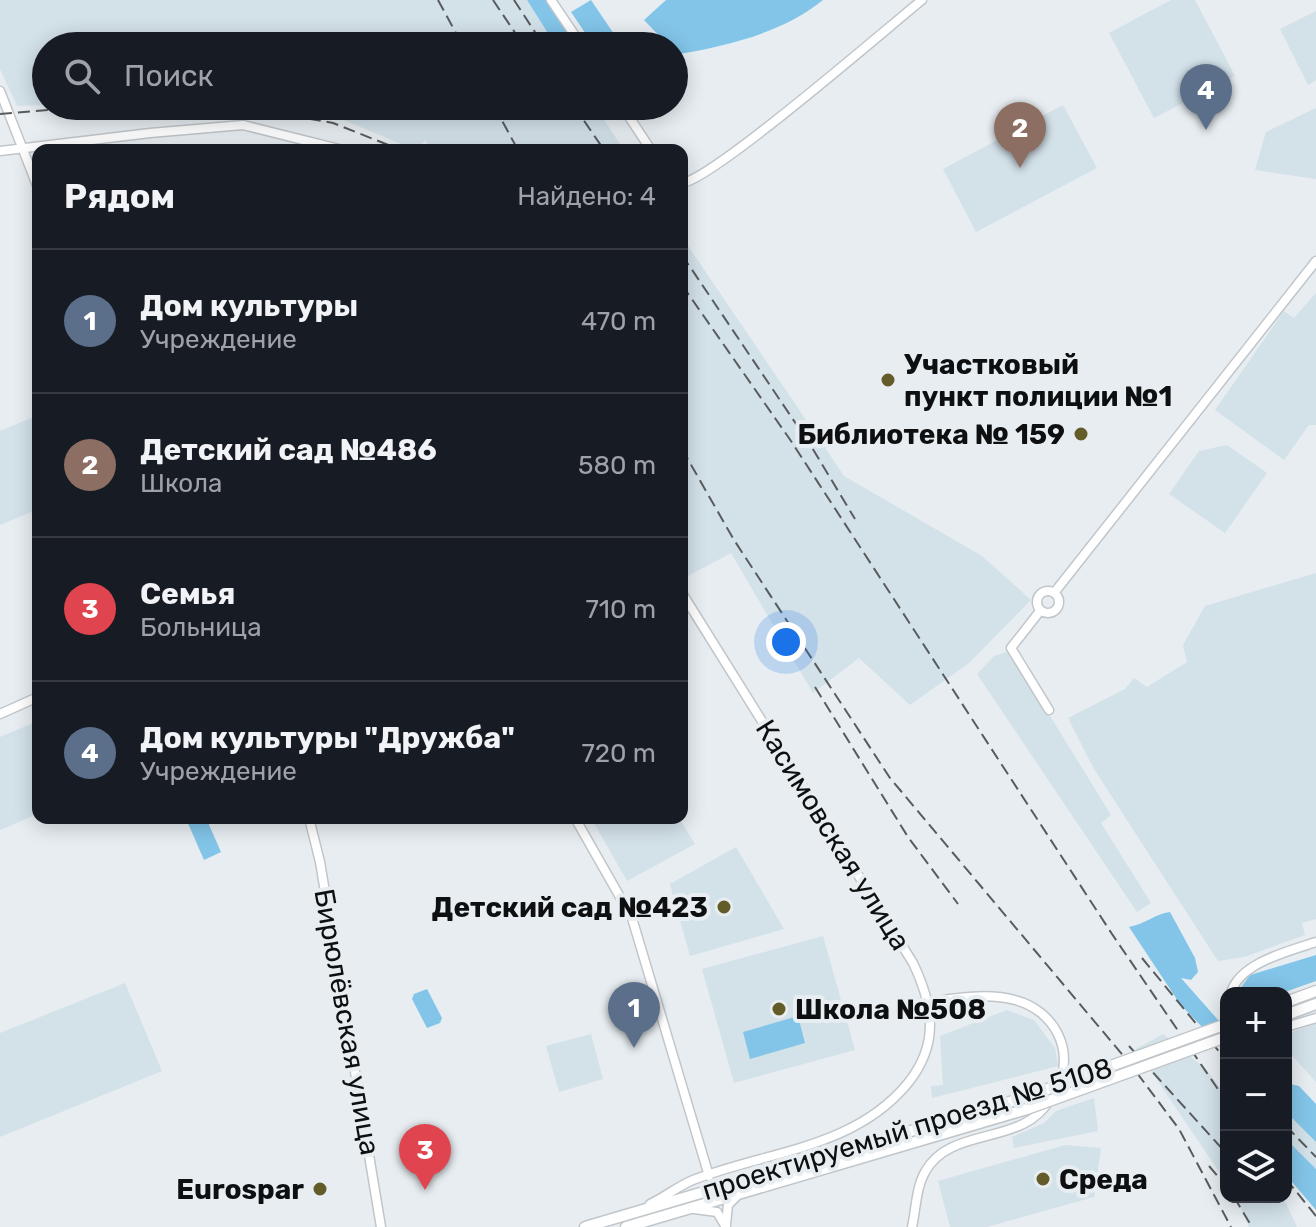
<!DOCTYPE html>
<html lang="ru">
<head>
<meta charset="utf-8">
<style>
  body { margin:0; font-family:Rubik,sans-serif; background:#20242c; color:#f1f3f6 }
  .controls { position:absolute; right:24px; bottom:24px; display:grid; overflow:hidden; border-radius:16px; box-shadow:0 4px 20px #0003 }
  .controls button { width:72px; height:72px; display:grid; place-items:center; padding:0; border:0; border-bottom:2px solid #363941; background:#171b24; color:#f1f3f6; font:40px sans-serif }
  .you { position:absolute; left:786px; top:642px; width:28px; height:28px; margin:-20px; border:6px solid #fff; border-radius:50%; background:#1a73e8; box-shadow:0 0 0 12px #1a73e833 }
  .badge { display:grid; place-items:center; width:52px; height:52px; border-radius:50%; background:#db2777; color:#fff; font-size:26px; font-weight:700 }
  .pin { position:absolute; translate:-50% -66px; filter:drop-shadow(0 2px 4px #0008) }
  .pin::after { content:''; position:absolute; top:42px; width:28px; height:24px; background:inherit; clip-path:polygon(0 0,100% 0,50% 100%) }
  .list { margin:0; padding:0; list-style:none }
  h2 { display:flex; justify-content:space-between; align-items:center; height:104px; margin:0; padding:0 32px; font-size:34px }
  h2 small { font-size:26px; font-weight:400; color:#9ea1a6 }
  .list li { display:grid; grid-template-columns:52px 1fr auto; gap:24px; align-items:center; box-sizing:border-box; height:144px; padding:0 32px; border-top:2px solid #363941 }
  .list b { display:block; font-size:30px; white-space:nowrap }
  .list p { margin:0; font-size:26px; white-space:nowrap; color:#9ea1a6 }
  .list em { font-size:26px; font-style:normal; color:#9ea1a6 }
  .icon { flex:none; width:44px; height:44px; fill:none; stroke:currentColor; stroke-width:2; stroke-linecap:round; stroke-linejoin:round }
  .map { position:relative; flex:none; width:1316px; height:1227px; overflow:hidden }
  .search { position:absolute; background:#171b24; box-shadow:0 4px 20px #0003; left:32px; top:32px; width:656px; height:88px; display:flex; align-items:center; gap:20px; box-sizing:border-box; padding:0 28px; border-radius:44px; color:#9ea1a6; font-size:30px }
  .panel { position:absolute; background:#171b24; box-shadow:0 4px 20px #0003; left:32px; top:144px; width:656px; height:680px; border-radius:16px }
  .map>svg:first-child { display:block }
  .built { fill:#d3e1e9 }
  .green { fill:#83c5e9 }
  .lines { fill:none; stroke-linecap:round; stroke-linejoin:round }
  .minor-casing { stroke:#c0c6ca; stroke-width:11 }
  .major-casing { stroke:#c0c6ca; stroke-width:13 }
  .minor { stroke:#fff; stroke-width:8 }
  .major { stroke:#fff; stroke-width:10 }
  .rail { stroke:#595c5e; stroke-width:2; stroke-dasharray:12 6; stroke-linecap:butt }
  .major-bridge-casing { stroke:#c0c6ca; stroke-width:13; stroke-linecap:butt }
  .major-bridge { stroke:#fff; stroke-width:10 }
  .poi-dot { fill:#635c29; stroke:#e7edf1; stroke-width:3 }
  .labels { text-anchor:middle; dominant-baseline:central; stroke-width:8; stroke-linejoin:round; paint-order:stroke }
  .poi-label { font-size:28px; font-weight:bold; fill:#0d0f10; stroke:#e7edf1; text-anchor:start }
  .street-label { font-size:28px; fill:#0d0f10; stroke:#e7edf1 }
</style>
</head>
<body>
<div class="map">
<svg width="1316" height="1227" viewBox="0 0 1316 1227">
  <rect width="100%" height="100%" fill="#e7edf1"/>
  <path class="built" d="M0,0H527L556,46H46V105L17,106L0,69Z
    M1171,0H1195L1235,76L1154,118L1109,33Z
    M1316,11V80L1308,85L1280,29Z
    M1063,105L1097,168L976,232L943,169Z
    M272,106H595L624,150H432L425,140L416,150L334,116Z
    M1316,108V179L1255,170L1266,132Z
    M682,237L844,476L982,556L1031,600L969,663L910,705L859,658L813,693L731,553L688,576L682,567Z
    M1316,293V425H1309L1284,460L1215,410L1284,311L1294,318Z
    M38,415V509L0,525V431Z
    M1227,445L1267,473L1225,533L1169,494L1199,451Z
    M1316,573V919L1302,923L1305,935L1244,957L1218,961L1094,769L1068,718L1125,689L1134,678L1147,687L1187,662L1183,645L1205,606Z
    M1010,651L1111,815L1101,823L1151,903L1137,912L977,674L994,656Z
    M38,721V814L0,830V737Z
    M591,818H679L695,844L627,881Z
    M736,847L784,929L690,956L670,884Z
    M823,936L855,1050L734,1083L702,969Z
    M125,983L162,1071L0,1137V1033Z
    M1007,1010L1034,1020L1055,1048L1058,1066L932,1098L931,1086L943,1085L940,1036Z
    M1316,1023V1082L1286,1049L1290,1033Z
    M591,1034L603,1079L559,1092L546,1046Z
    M1163,1034L1206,1069L1226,1096V1182L1136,1049Z
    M1094,1098L1098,1131L1014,1148L1012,1137L1044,1123L1056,1111Z
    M1286,1112L1316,1142V1169L1286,1139Z
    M1065,1145L1101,1148L1094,1197L987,1227H950L938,1181Z
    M1236,1197H1283L1297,1227H1249Z"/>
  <path class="green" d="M527,0H548L578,46H556Z
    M591,0L622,46H594L571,12Z
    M666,0H823C781,34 725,46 674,55V46H665L667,44L644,20Z
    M195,818H206L221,852L204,860L187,821Z
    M1170,912L1195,958L1198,972L1191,980L1181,978L1226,1029V1052L1180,1004L1129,927C1145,924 1155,914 1170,912Z
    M1316,955V981L1282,993H1237L1250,975Z
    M427,989L442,1018L440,1023L427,1028L412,999L414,994Z
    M798,1016L805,1043L750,1059L743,1032Z
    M1286,1083L1299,1086L1316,1104V1142L1286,1112Z
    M1286,1139L1316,1169V1210L1286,1175Z"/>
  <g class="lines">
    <defs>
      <path id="minor" d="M551,0L582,46
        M0,91L38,188
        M622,106L651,150
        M0,151L150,133L243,125L343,150
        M682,183C712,180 886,29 922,0
        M1037 602a11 11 0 1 1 22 0a11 11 0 1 1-22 0Z
        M1054,593L1316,261
        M1040,611L1011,648L1049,710
        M0,714L38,697
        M309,818L320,862L381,1227
        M575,818L632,918L709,1176
        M1231,993C1239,963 1289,951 1316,942
        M929,1003C953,997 991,993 1015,1000C1054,1010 1076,1051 1057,1087
        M1286,1027L1316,1018
        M650,1204C665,1197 678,1186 693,1180C767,1151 854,1149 908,1083C939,1044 934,1007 913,963L682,593
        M694,1209L717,1212L726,1227
        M726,1224L728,1205L736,1197
        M912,1227C916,1209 916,1188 925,1172C950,1125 1024,1147 1050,1099"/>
      <path id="major" d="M1286,1002L1316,991
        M1286,1015L1316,1004
        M585,1227L1023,1098
        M626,1227L1027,1109"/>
    </defs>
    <use href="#minor" class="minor-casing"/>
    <use href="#major" class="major-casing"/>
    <use href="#minor" class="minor"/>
    <use href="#major" class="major"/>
    <path class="rail" d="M438,0L463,46
      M493,0L524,46
      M514,0L544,46
      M238,106L333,123L401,150
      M494,106L518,150
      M574,106L604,150
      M0,114L97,106
      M682,255L811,446L855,519
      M682,285L791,441L1112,934L1226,1101
      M682,449L734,540L890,778L1131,1065L1179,1129L1231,1227
      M815,687L908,837L958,904
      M1142,958L1226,1060
      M1129,1046L1226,1153
      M1286,1126L1316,1157
      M1209,1166L1226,1186
      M1286,1179L1316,1216
      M1234,1197L1252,1227"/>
    <defs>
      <path id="major-bridge" d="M1023,1098L1226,1024
        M1027,1109L1226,1037"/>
    </defs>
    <use href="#major-bridge" class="major-bridge-casing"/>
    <use href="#major-bridge" class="major-bridge"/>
  </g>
  <g class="poi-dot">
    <circle cx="888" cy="380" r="8"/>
    <circle cx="1081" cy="434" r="8"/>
    <circle cx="724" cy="907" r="8"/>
    <circle cx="779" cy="1009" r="8"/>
    <circle cx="1043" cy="1179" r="8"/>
    <circle cx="320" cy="1189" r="8"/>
  </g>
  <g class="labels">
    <g class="poi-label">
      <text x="904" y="364">Участковый<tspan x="904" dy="32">пункт полиции №1</tspan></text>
      <text x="1065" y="434" text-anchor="end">Библиотека № 159</text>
      <text x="708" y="907" text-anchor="end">Детский сад №423</text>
      <text x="795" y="1009">Школа №508</text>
      <text x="1059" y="1179">Среда</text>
      <text x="304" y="1189" text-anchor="end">Eurospar</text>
    </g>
    <g class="street-label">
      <text transform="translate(833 835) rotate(58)">Касимовская улица</text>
      <text transform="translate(347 1022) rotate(80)">Бирюлёвская улица</text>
      <text transform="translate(907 1129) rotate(-17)">проектируемый проезд № 5108</text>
    </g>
  </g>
</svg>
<div class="controls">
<button>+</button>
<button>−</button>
<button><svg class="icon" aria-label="layers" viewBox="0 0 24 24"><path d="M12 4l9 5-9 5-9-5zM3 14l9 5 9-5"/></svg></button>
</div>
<div class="you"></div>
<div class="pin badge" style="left:634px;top:1048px;background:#5c6f8a">1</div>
<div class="pin badge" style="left:1020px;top:168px;background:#8d6e63">2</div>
<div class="pin badge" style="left:425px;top:1190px;background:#e0444e">3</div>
<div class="pin badge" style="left:1206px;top:130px;background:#5c6f8a">4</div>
<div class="search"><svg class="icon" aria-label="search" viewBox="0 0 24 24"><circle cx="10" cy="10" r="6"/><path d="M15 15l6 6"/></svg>Поиск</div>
<section class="panel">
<h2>Рядом<small>Найдено: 4</small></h2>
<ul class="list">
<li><span class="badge" style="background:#5c6f8a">1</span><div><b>Дом культуры</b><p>Учреждение</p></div><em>470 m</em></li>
<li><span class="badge" style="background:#8d6e63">2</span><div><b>Детский сад №486</b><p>Школа</p></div><em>580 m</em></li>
<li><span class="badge" style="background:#e0444e">3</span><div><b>Семья</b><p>Больница</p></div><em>710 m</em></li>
<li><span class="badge" style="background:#5c6f8a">4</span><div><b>Дом культуры &quot;Дружба&quot;</b><p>Учреждение</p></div><em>720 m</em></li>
</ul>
</section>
</div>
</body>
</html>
